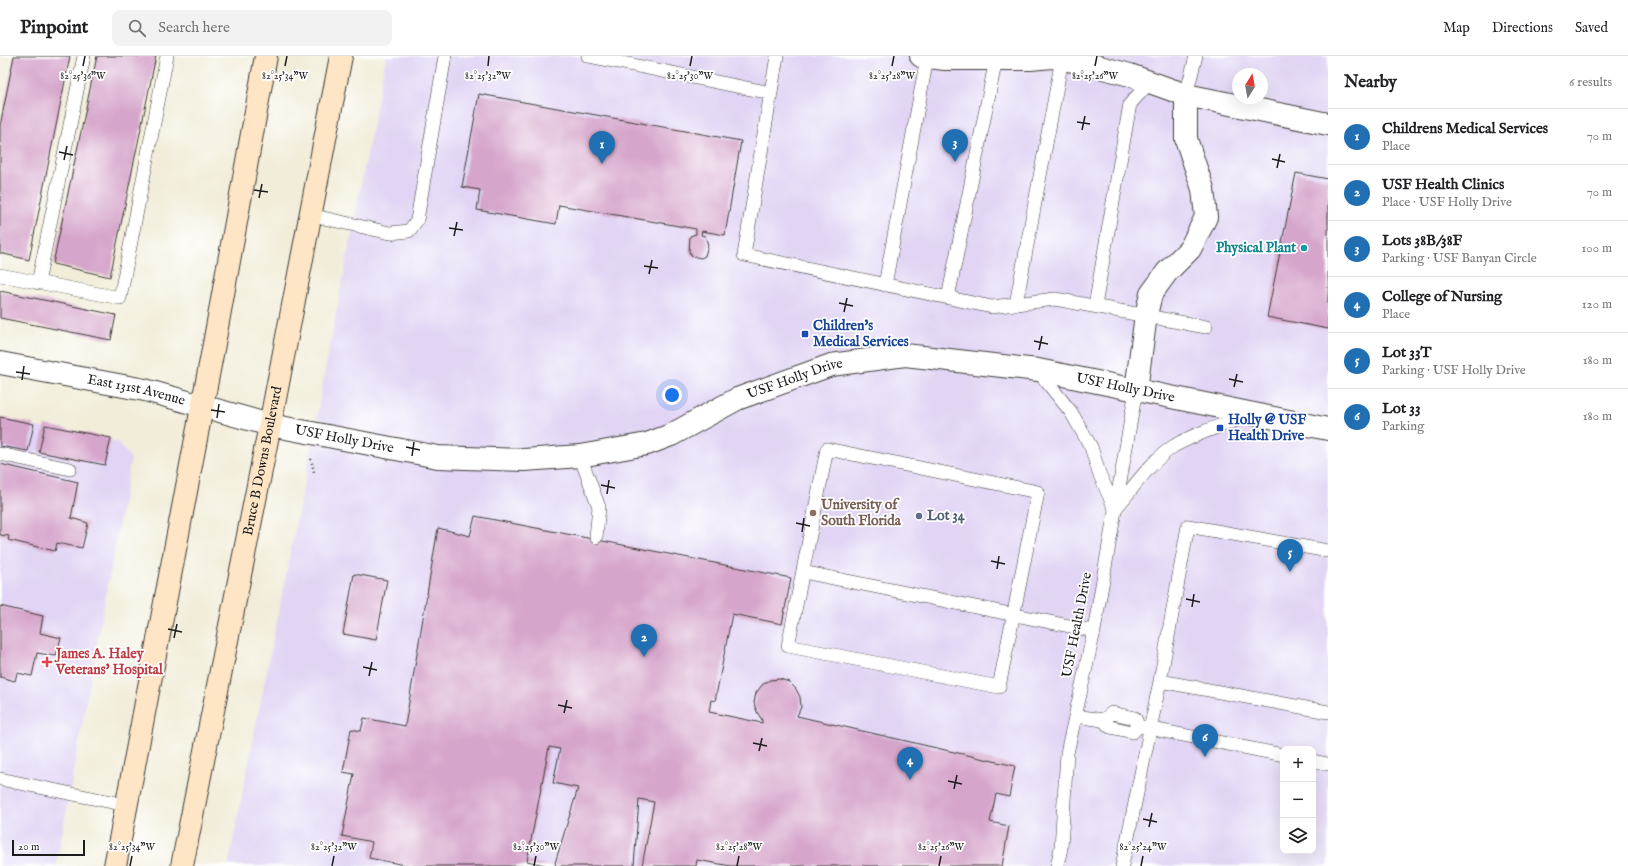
<!DOCTYPE html>
<html lang="en">
<head>
<meta charset="utf-8">
<style>
  body { margin:0; font-family:"IM FELL English",serif; background:#f2f2f2; color:#202124 }
  .controls { position:absolute; right:12px; bottom:12px; display:grid; overflow:hidden; border-radius:8px; box-shadow:0 4px 16px #0002 }
  .controls button { width:36px; height:36px; display:grid; place-items:center; padding:0; border:0; border-bottom:1px solid #e0e0e0; background:#fff; color:#202124; font:20px sans-serif }
  .compass { position:absolute; left:1232px; top:12px; width:36px; height:36px; border-radius:50%; background:#fff; box-shadow:0 4px 16px #0002; rotate:11deg }
  .scale { position:absolute; left:12px; bottom:10px; width:73px; box-sizing:border-box; padding-left:4px; border:2px solid #1c1c1c; border-top:0; font-size:11px; line-height:14px; white-space:nowrap; color:#1c1c1c; -webkit-text-stroke:3px #fff; paint-order:stroke }
  .you { position:absolute; left:672px; top:339px; width:14px; height:14px; margin:-10px; border:3px solid #fff; border-radius:50%; background:#1a73e8; box-shadow:0 0 0 6px #1a73e833 }
  .badge { display:grid; place-items:center; width:26px; height:26px; border-radius:50%; background:#1f6fb2; color:#fff; font-size:13px; font-weight:700 }
  .pin { position:absolute; translate:-50% -33px; filter:drop-shadow(0 1px 2px #0008) }
  .pin::after { content:''; position:absolute; top:21px; width:14px; height:12px; background:inherit; clip-path:polygon(0 0,100% 0,50% 100%) }
  .list { margin:0; padding:0; list-style:none }
  h2 { display:flex; justify-content:space-between; align-items:center; height:52px; margin:0; padding:0 16px; font-size:17px }
  h2 small { font-size:13px; font-weight:400; color:#757577 }
  .list li { display:grid; grid-template-columns:26px 1fr auto; gap:12px; align-items:center; box-sizing:border-box; height:56px; padding:0 16px; border-top:1px solid #e0e0e0 }
  .list b { display:block; font-size:15px; white-space:nowrap }
  .list p { margin:0; font-size:13px; white-space:nowrap; color:#757577 }
  .list em { font-size:13px; font-style:normal; color:#757577 }
  .icon { flex:none; width:22px; height:22px; fill:none; stroke:currentColor; stroke-width:2; stroke-linecap:round; stroke-linejoin:round }
  .map { position:relative; flex:none; width:1328px; height:810px; overflow:hidden }
  header { display:flex; align-items:center; gap:24px; box-sizing:border-box; height:56px; padding:0 20px; background:#fff; border-bottom:1px solid #e0e0e0 }
  header strong { font-size:19px }
  nav { display:flex; gap:22px; margin-inline-start:auto; font-size:14px }
  .search { width:280px; height:36px; background:#f2f2f2; display:flex; align-items:center; gap:10px; box-sizing:border-box; padding:0 14px; border-radius:8px; color:#757577; font-size:15px }
  main { display:flex }
  aside { flex:1; background:#fff }
  .map>svg:first-child { display:block }
  .built { fill:#e1d4f4; fill-rule:evenodd }
  .building { fill:#d6a5cb }
  .lines { fill:none; stroke-linecap:round; stroke-linejoin:round }
  .service-casing { stroke:#3c3b38; stroke-width:14 }
  .minor-casing { stroke:#3c3b38; stroke-width:24 }
  .tertiary-casing { stroke:#3c3b38; stroke-width:24 }
  .secondary-casing { stroke:#3c3b38; stroke-width:24 }
  .path { stroke:#3c3b38; stroke-width:2.5; stroke-dasharray:1 3; stroke-linecap:butt }
  .service { stroke:#fff; stroke-width:13 }
  .minor { stroke:#fff; stroke-width:22 }
  .tertiary { stroke:#fff; stroke-width:22 }
  .secondary { stroke:#fde5c5; stroke-width:22 }
  .ticks { fill:none; stroke:#1c1c1c; stroke-width:1.5 }
  .culture-dot { fill:#0f9aa8; stroke:#fff; stroke-width:1.5 }
  .transit-dot { fill:#1a4fb4; stroke:#fff; stroke-width:1.5 }
  .education-dot { fill:#8d6e63; stroke:#fff; stroke-width:1.5 }
  .service-dot { fill:#5c6f8a; stroke:#fff; stroke-width:1.5 }
  .health-dot { fill:#e0444e; stroke:#fff; stroke-width:1.5 }
  .labels { text-anchor:middle; dominant-baseline:central; stroke-width:3.5; stroke-linejoin:round; paint-order:stroke }
  .culture-label { font-size:14px; font-weight:bold; fill:#0d838f; stroke:#fff; text-anchor:end }
  .transit-label { font-size:14px; font-weight:bold; fill:#164399; stroke:#fff; text-anchor:start }
  .street-label { font-size:14px; fill:#1c1c1c; stroke:#fff }
  .education-label { font-size:14px; font-weight:bold; fill:#785e54; stroke:#fff; text-anchor:start }
  .service-label { font-size:14px; font-weight:bold; fill:#4e5e75; stroke:#fff; text-anchor:start }
  .health-label { font-size:14px; font-weight:bold; fill:#be3a42; stroke:#fff; text-anchor:start }
  .ticks-label { font-size:10px; text-anchor:middle; fill:#1c1c1c; stroke:#fff; stroke-width:3.5; stroke-linejoin:round; paint-order:stroke }
</style>
</head>
<body>
<header>
<strong>Pinpoint</strong>
<div class="search"><svg class="icon" aria-label="search" viewBox="0 0 24 24"><circle cx="10" cy="10" r="6"/><path d="M15 15l6 6"/></svg>Search here</div>
<nav><a>Map</a><a>Directions</a><a>Saved</a></nav>
</header>
<main>
<div class="map">
<svg width="1328" height="810" viewBox="0 0 1328 810">
  <rect width="100%" height="100%" fill="#fff"/>
  <filter id="ink" filterUnits="userSpaceOnUse"><feTurbulence type="fractalNoise" baseFrequency=".025" numOctaves="2"/><feDisplacementMap in="SourceGraphic" scale="8" xChannelSelector="R" yChannelSelector="G"/><feConvolveMatrix kernelMatrix="1 2 1 2 8 2 1 2 1" color-interpolation-filters="sRGB"/></filter>
  <filter id="wash" filterUnits="userSpaceOnUse"><feTurbulence type="fractalNoise" baseFrequency=".012" numOctaves="4" result="noise"/><feDisplacementMap in="SourceGraphic" scale="16" xChannelSelector="R" yChannelSelector="G"/><feGaussianBlur stdDeviation="0.9" result="paint"/><feColorMatrix in="noise" values="0 0 0 0 0 0 0 0 0 0 0 0 0 0 0 0 0 1.4 0 .05"/><feComposite in="paint" operator="in"/></filter>
  <g filter="url(#wash)">
    <rect width="100%" height="100%" fill="#f2edd9"/>
    <path class="built" d="M386,0H1328V810H228L314,377L323,325ZM1238,18H1262V42H1238ZM1283,693H1313V795H1283Z
      M0,364L117,386L131,402L56,810H0Z"/>
    <g id="blocks">
      <path class="building" d="M14,0H70L29,204L0,197V70Z
        M97,0H156L110,221L53,208Z
        M479,38L741,85L725,179L702,175L701,179L705,180L708,189L705,200L701,202L691,200V197H689L690,180L696,178V173L559,149L556,168L477,154L480,134L462,131Z
        M1296,117L1328,123V273L1267,261Z
        M0,235L116,259L111,284L0,262Z
        M0,361L34,368L28,395L0,390Z
        M45,369L111,382L105,409L39,396Z
        M0,408L78,426L71,462L88,467L82,492L57,487L55,495L8,484L9,480L0,479Z
        M475,460L791,522L782,568L732,558L715,645L711,644L709,656L762,667V664L757,656L754,647L756,637L762,629L770,624L780,623L789,626L796,633L800,641L801,651L797,660L1015,710L1009,741L996,738L990,766L1009,770L1002,810H731L697,804L696,810H642L654,746L639,743L634,810H556L555,807L578,732L553,727L560,693L549,691L527,805L549,810H410L369,802L372,786L342,780L354,718L343,716L351,673L361,675L364,662L405,670L438,472L470,480Z
        M354,518L387,524L376,584L343,578Z
        M0,550L43,560L40,577L61,582L56,600L37,597L32,620L17,617L15,625L0,621Z"/>
    </g>
  </g>
  <g filter="url(#ink)">
    <use href="#blocks" fill-opacity="0" stroke="#3c3b38" stroke-width="1"/>
    <g class="lines">
      <defs>
        <path id="service" d="M588,0L771,37
          M777,0L744,199L992,251L1055,243L1206,271
          M1186,39L1196,0
          M310,159L390,177L409,175L417,164L445,0
          M0,219L120,242L167,0
          M38,227L84,0
          M885,229L927,2
          M948,242L996,3
          M1016,248L1062,3
          M1095,250L1130,48L1150,26
          M1038,315L1071,356L1091,391L1099,417L1115,453
          M827,393L1038,436L999,631L788,590Z
          M0,398L70,413
          M580,400L599,451L596,481
          M1116,452C1134,431 1151,405 1174,390C1198,376 1226,368 1251,359
          M803,516L1094,575
          M1160,625L1188,470L1328,495
          M1112,657L1135,662L1138,670L1133,676L1110,671L1103,664Z
          M1075,660L1103,664
          M1138,670L1283,699
          M1313,705L1328,708
          M0,723L126,749
          M1057,810L1061,792L1067,697L1094,575L1136,334
          M1122,810L1160,625L1328,656"/>
        <path id="minor" d="M921,0L945,3H1030L1052,1L1088,8L1130,19L1186,39L1328,68
          M1136,334L1146,259L1151,238L1167,216L1190,193L1206,161L1203,133L1186,83V39"/>
        <g id="tertiary">
          <path id="s1" d="M0,307L145,334L270,369L438,401L524,404L580,400L647,388L671,379L737,343L831,309L905,299L1038,314L1328,373"/>
        </g>
        <g id="secondary">
          <path d="M115,810L214,288L266,0"/>
          <path id="s2" d="M182,810L270,369L341,0"/>
        </g>
      </defs>
      <use href="#service" class="service-casing"/>
      <use href="#minor" class="minor-casing"/>
      <use href="#tertiary" class="tertiary-casing"/>
      <use href="#secondary" class="secondary-casing"/>
      <path class="path" d="M311,403L314,416"/>
      <use href="#service" class="service"/>
      <use href="#minor" class="minor"/>
      <use href="#tertiary" class="tertiary"/>
      <use href="#secondary" class="secondary"/>
    </g>
  </g>
  <path class="ticks" d="M83,10L85,0M285,10L287,0M488,10L489,0M690,10L692,0M892,10L894,0M1095,10L1097,0M1077,66L1090,68M1082,74L1085,60M59,96L73,99M1272,103L1285,106M64,104L67,90M1277,112L1280,98M254,134L268,136M259,142L262,128M449,172L463,174M454,180L457,166M644,210L658,212M649,218L652,204M839,247L853,250M844,256L847,242M1034,285L1048,288M1039,294L1042,280M16,316L30,318M1229,323L1243,326M22,324L24,310M1234,331L1237,318M211,354L225,356M217,362L219,348M406,391L420,394M412,400L414,386M601,429L615,432M607,438L609,424M796,467L810,470M802,476L804,462M991,505L1005,508M997,513L999,500M1186,543L1200,546M1192,551L1194,538M168,573L182,576M174,582L177,568M363,611L377,614M369,620L372,606M558,649L572,652M564,657L567,644M753,687L767,690M759,695L762,682M948,725L962,728M954,733L957,719M1143,763L1157,766M1149,771L1152,757M130,810L132,800M332,810L334,800M534,810L536,800M737,810L739,800M939,810L941,800M1141,810L1143,800"/>
  <circle class="culture-dot" cx="1304" cy="192" r="4"/>
  <g class="transit-dot">
    <rect x="801" y="274" width="8" height="8" rx="2"/>
    <rect x="1216" y="368" width="8" height="8" rx="2"/>
  </g>
  <circle class="education-dot" cx="813" cy="457" r="4"/>
  <circle class="service-dot" cx="919" cy="460" r="4"/>
  <path class="health-dot" d="M45 600h4v4h4v4h-4v4h-4v-4h-4v-4h4z"/>
  <g class="labels">
    <g class="culture-label">
      <text x="1296" y="192">Physical Plant</text>
    </g>
    <g class="transit-label">
      <text x="813" y="270">Children's<tspan x="813" dy="16">Medical Services</tspan></text>
      <text x="1228" y="364">Holly @ USF<tspan x="1228" dy="16">Health Drive</tspan></text>
    </g>
    <g class="street-label">
      <text stroke="none"><textPath href="#s1" startOffset="821">USF Holly Drive</textPath></text>
      <text stroke="none"><textPath href="#s1" startOffset="1157">USF Holly Drive</textPath></text>
      <text stroke="none"><textPath href="#s1" startOffset="139">East 131st Avenue</textPath></text>
      <text stroke="none"><textPath href="#s1" startOffset="353">USF Holly Drive</textPath></text>
      <text stroke="none"><textPath href="#s2" startOffset="413">Bruce B Downs Boulevard</textPath></text>
      <text transform="translate(1077 569) rotate(-79)">USF Health Drive</text>
    </g>
    <g class="education-label">
      <text x="821" y="449">University of<tspan x="821" dy="16">South Florida</tspan></text>
    </g>
    <g class="service-label">
      <text x="927" y="460">Lot 34</text>
    </g>
    <g class="health-label">
      <text x="56" y="598">James A. Haley<tspan x="56" dy="16">Veterans' Hospital</tspan></text>
    </g>
  </g>
  <g class="ticks-label">
    <text x="83" y="23">82°25'36"W</text>
    <text x="285" y="23">82°25'34"W</text>
    <text x="488" y="23">82°25'32"W</text>
    <text x="690" y="23">82°25'30"W</text>
    <text x="892" y="23">82°25'28"W</text>
    <text x="1095" y="23">82°25'26"W</text>
    <text x="132" y="794">82°25'34"W</text>
    <text x="334" y="794">82°25'32"W</text>
    <text x="536" y="794">82°25'30"W</text>
    <text x="739" y="794">82°25'28"W</text>
    <text x="941" y="794">82°25'26"W</text>
    <text x="1143" y="794">82°25'24"W</text>
  </g>
</svg>
<div class="controls">
<button>+</button>
<button>−</button>
<button><svg class="icon" aria-label="layers" viewBox="0 0 24 24"><path d="M12 4l9 5-9 5-9-5zM3 14l9 5 9-5"/></svg></button>
</div>
<svg class="compass" viewBox="-18 -18 36 36"><path d="M0-13l5 13h-10z" fill="#e53935"/><path d="M0 13l5-13h-10z" fill="#757577"/></svg>
<div class="scale">20 m</div>
<div class="you"></div>
<div class="pin badge" style="left:602px;top:108px">1</div>
<div class="pin badge" style="left:644px;top:601px">2</div>
<div class="pin badge" style="left:955px;top:106px">3</div>
<div class="pin badge" style="left:910px;top:724px">4</div>
<div class="pin badge" style="left:1290px;top:516px">5</div>
<div class="pin badge" style="left:1205px;top:701px">6</div>
</div>
<aside>
<h2>Nearby<small>6 results</small></h2>
<ul class="list">
<li><span class="badge">1</span><div><b>Childrens Medical Services</b><p>Place</p></div><em>70 m</em></li>
<li><span class="badge">2</span><div><b>USF Health Clinics</b><p>Place · USF Holly Drive</p></div><em>70 m</em></li>
<li><span class="badge">3</span><div><b>Lots 38B/38F</b><p>Parking · USF Banyan Circle</p></div><em>100 m</em></li>
<li><span class="badge">4</span><div><b>College of Nursing</b><p>Place</p></div><em>120 m</em></li>
<li><span class="badge">5</span><div><b>Lot 33T</b><p>Parking · USF Holly Drive</p></div><em>180 m</em></li>
<li><span class="badge">6</span><div><b>Lot 33</b><p>Parking</p></div><em>180 m</em></li>
</ul>
</aside>
</main>
</body>
</html>
